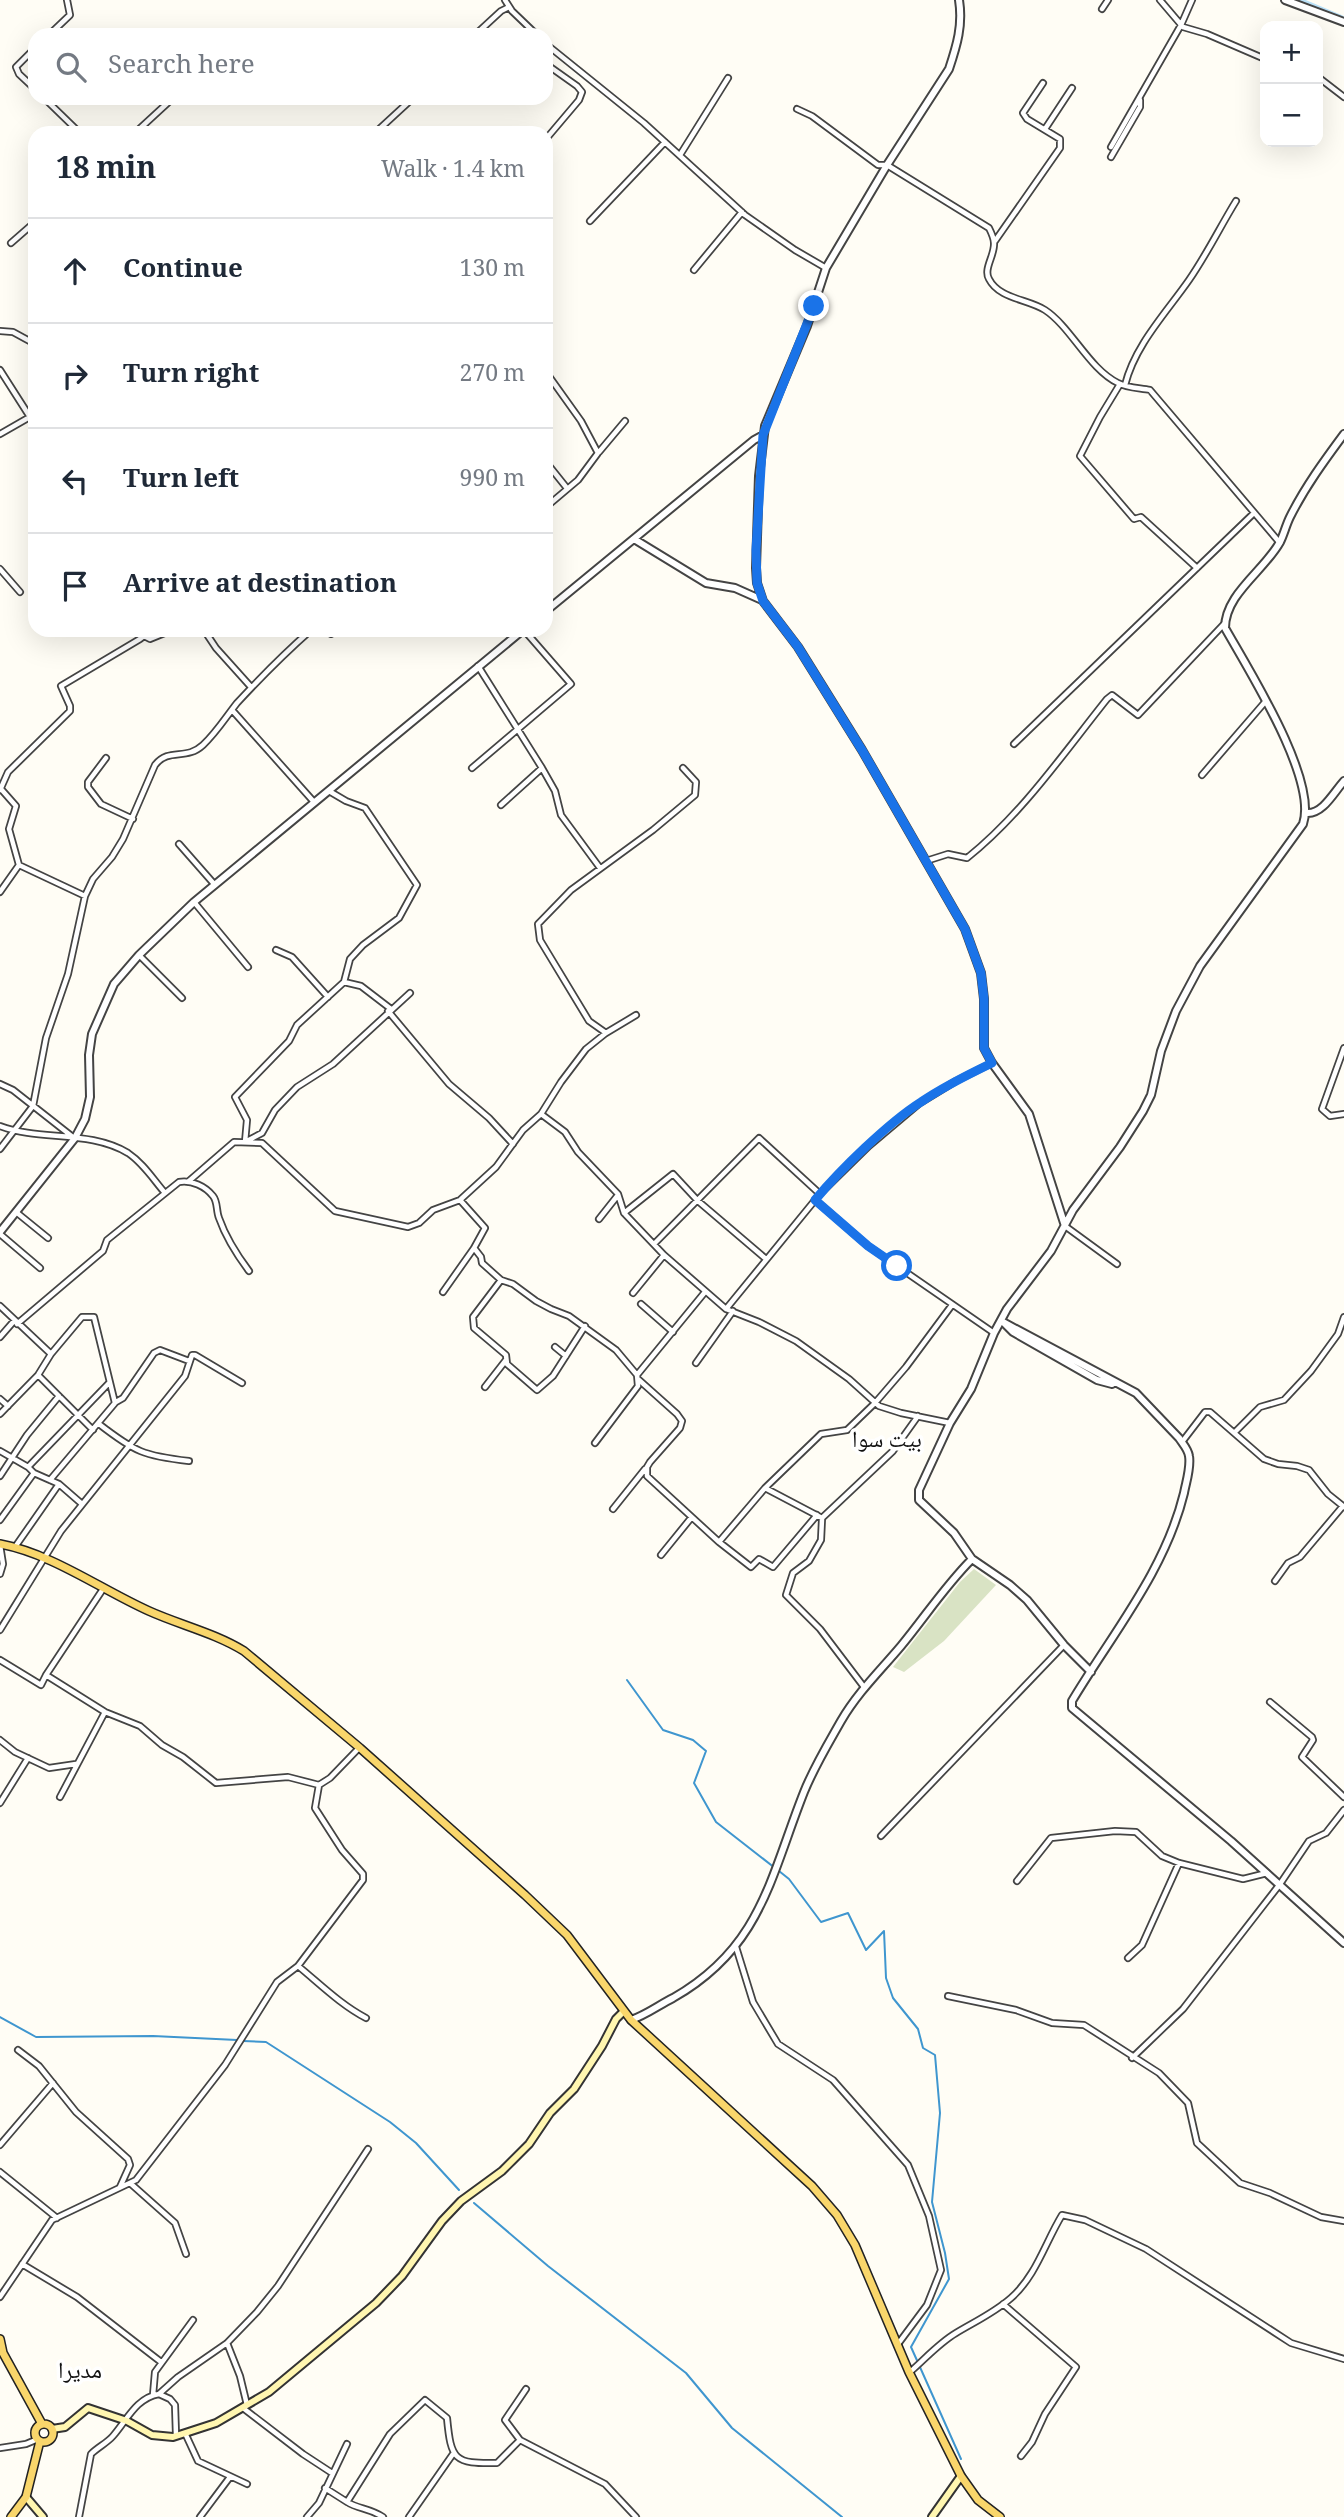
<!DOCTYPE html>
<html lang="en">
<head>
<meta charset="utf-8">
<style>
  body { margin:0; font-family:Georgia,"Noto Naskh Arabic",serif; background:#f6f6f7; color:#1f2937 }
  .controls { position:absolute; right:21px; top:21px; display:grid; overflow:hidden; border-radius:14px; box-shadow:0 7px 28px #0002 }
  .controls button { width:63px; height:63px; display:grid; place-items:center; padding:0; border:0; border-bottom:2px solid #e0e1e3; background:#fff; color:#1f2937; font:35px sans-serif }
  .stop { position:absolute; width:21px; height:21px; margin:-16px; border:5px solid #1a73e8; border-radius:50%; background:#fff }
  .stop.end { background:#1a73e8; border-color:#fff; box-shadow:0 2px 7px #0008 }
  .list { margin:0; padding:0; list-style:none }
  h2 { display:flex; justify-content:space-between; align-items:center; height:91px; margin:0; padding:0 28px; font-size:30px }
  h2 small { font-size:23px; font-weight:400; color:#747a83 }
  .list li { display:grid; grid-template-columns:46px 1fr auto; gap:21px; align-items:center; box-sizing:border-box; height:105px; padding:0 28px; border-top:2px solid #e0e1e3 }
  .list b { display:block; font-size:26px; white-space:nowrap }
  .list em { font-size:23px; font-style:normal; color:#747a83 }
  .icon { flex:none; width:38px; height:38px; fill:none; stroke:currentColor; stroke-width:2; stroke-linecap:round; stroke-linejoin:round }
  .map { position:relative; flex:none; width:1344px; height:2517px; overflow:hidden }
  .search { position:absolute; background:#fff; box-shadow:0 7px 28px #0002; left:28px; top:28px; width:525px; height:77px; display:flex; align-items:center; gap:18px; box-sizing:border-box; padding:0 24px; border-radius:21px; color:#747a83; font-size:26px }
  .panel { position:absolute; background:#fff; box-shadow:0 7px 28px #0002; left:28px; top:126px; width:525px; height:511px; border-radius:21px }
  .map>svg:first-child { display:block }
  .cemetery { fill:#d9e3c4 }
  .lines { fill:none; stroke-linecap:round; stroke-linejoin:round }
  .stream { stroke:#3f96cf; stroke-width:2 }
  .canal { stroke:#b9e0f7; stroke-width:6 }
  .minor-casing { stroke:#444; stroke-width:8 }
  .tertiary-casing { stroke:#444; stroke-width:10 }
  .secondary-casing { stroke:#333; stroke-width:10 }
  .primary-casing { stroke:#222; stroke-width:10 }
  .minor { stroke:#fff; stroke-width:4.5 }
  .tertiary { stroke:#fff; stroke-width:6 }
  .secondary { stroke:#fff6b0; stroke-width:6 }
  .primary { stroke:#f9d66b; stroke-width:7 }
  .route { stroke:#1a73e8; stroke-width:9 }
  .labels { text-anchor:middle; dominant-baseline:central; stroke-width:7; stroke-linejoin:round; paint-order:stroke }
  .quarter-label { font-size:23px; fill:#111; stroke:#fff }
</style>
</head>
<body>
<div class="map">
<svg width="1344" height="2517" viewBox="0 0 1344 2517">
  <rect width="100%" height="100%" fill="#fffdf5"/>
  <path class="cemetery" d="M974,1569L996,1585L944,1641L904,1672L893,1667L960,1582Z"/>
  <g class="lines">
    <path class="stream" d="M627,1680L663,1730L693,1740L706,1751L694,1783L716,1822L775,1868
      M779,1871L789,1879L821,1922L848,1913L866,1950L884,1931L886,1978L893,1998L918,2029L923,2048L935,2055L940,2113L932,2202L945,2253L949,2279L911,2347L961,2459
      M0,2017L36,2037L153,2036L237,2040
      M243,2041L266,2042L390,2122L416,2143L459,2190
      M474,2203L548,2266L686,2373L732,2428L842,2517"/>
    <path class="canal" d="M1298,0L1341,18"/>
    <defs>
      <path id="minor" d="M505,0L512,11L537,35
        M1160,0L1183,27L1207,34L1265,59
        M1102,9L1108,0
        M49,35L70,15L67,0
        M475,35L501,11L509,7
        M546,44L644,123L745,215L795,250L826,268
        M35,48L16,67L19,74L35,89
        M546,64L577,86L582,92L579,100L546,139
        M1318,77L1344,97
        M44,98L80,133
        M797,109L812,116L878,165H887L989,228C991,232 994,238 994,243C995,255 983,269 989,279C999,299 1028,299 1045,310C1071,327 1089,369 1118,383C1127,388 1140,388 1150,390L1280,543
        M1045,129L1072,88
        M135,133L173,98
        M375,133L413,98
        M1111,147L1181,25L1192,0
        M680,155L728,78
        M1111,157L1140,107V100
        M590,221L665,142
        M995,241L1060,148V139L1027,119L1023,113L1043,83
        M11,243L35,222
        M694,270L742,212
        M0,331L13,332L35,344
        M0,370L30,417
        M546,372L581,421L598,453L578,480L546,507
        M1120,384L1100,417L1080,456L1134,519L1141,517L1197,568
        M1125,385C1135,345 1166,313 1189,280C1207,254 1220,227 1236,201
        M0,434L35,414
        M599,452L625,421
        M546,462L566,487
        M0,569L20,592
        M204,630L216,648L251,687
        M324,630L331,634L338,630
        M144,636L150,639L172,630
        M478,666L542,768L555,791L561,815L600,868
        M232,710L314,802
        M1014,744L1254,513
        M106,758L88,782V787L101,804L133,819
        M472,768L571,684L524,630
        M1202,775L1265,702
        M0,790L8,772L70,711V706L61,686L140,639L144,636L143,630
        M329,791L346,801L365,808L417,885L399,918L363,945L350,959L344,982L297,1025L289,1041L235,1097L247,1120L245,1142L262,1133L275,1110L297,1087L333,1064L410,993
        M501,805L542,768
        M179,844L215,885
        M926,861L948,854L967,858C1022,814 1063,754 1107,699L1112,695L1138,715L1225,623
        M19,865L85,896
        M0,892L19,865L9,829L16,806L1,789
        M194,902L248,967
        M276,950L292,957L328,997
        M139,955L182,998
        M344,982L361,986L391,1009
        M388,1011L449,1084L489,1118L513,1144
        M606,1033L589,1021L540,940L538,924L571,890L653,830L695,795L696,782L683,768
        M1344,1048L1322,1109L1330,1116L1344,1114
        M0,1084L13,1090L74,1138
        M541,1114L565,1132L578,1152L618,1194L624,1213L664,1255L726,1309L759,1322L796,1341L849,1379L879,1406L901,1413L950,1423
        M0,1126C40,1141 90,1130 128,1153C143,1163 153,1179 165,1193
        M0,1149L33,1106L46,1038L68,974L85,896L93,879L112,857L123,839L155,765C169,747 186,761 203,745C216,733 226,717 237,703C261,677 285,653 311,630
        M189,1181L234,1142L262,1143L335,1211L408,1227L419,1223L433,1210L460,1200L496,1167L523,1130L541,1114L561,1082L586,1049L606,1033L636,1015
        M460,1200L485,1228L474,1248L481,1257L482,1263L501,1280L513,1284L536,1301L551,1309L569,1316L616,1350L637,1375L638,1386L595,1443
        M815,1200L868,1246L994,1333
        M16,1212L48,1238
        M624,1213L673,1174L698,1201L766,1259
        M599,1219L618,1195
        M1065,1226L1117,1264
        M0,1234L40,1268
        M654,1244L759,1138L820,1194
        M501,1280L473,1317L474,1328L506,1355L507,1364L537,1390L553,1376L585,1326
        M443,1292L474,1248
        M633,1293L664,1255
        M641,1304L673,1332
        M0,1306L51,1354
        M726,1309L820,1194L869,1146L920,1103L956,1081L992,1063
        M17,1324L103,1251L107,1240L179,1182C192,1180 205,1186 213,1196C218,1202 216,1211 219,1218C226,1238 237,1255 249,1271
        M0,1337L14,1321
        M555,1347L566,1356
        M696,1363L733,1311
        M38,1375L93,1430
        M637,1375L705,1292
        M639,1380L677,1414L682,1421L680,1428L650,1462L647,1467V1476L719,1542L765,1488L822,1518L893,1451L918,1416
        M485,1387L506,1360
        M0,1399L8,1406
        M116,1402L123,1398L154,1353L160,1350L189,1361
        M0,1414L38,1375L51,1354L82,1317H94L115,1403L50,1480
        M99,1424C135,1452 144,1456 189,1461
        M1234,1433L1260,1407L1284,1400L1311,1371L1338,1334L1344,1317
        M1182,1442L1205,1412H1210L1264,1459L1278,1464L1297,1466L1309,1470L1328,1494L1344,1507
        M0,1451L28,1467L34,1473L59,1484L82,1504
        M28,1467L109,1383
        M0,1476L27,1435L59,1396
        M765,1488L821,1434L847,1430L875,1403L906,1367L952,1305
        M613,1509L645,1469
        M822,1519L821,1540L809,1561L793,1573L786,1595L820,1629L864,1687
        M0,1520L34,1473
        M719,1542L751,1567L759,1559L773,1567L817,1515
        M15,1547L59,1484
        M661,1555L691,1518
        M0,1574L3,1564L0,1545
        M1275,1581L1288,1563L1300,1557L1343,1506
        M103,1589L46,1675L105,1712L140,1726L162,1745L183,1757L216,1783L288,1777L319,1785
        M0,1630L61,1531L185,1376L192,1355H195L242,1383
        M0,1660L41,1685L46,1675
        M1270,1702L1312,1737L1313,1740L1302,1757L1344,1797
        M0,1740L15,1752L49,1768L76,1764
        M60,1797L105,1712
        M0,1803L28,1758
        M881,1836L1064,1645
        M1017,1881L1051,1838L1115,1831L1136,1832L1162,1856L1179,1863L1243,1879L1267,1873
        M736,1947L753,2002L778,2044L833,2080L908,2165L929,2216L941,2270L927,2305L898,2344
        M1128,1958L1142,1945L1179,1863
        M298,1966C320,1984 341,2005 366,2018
        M948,1996L1016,2010L1052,2023L1084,2025L1159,2073L1188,2103L1197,2143L1240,2183L1270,2193L1321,2217L1344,2221
        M18,2050L39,2066L76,2112L128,2159L130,2165L120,2187
        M1132,2058L1183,2009L1280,1884L1309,1841L1326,1833L1344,1810
        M0,2145L53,2083
        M0,2172L57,2218
        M130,2183L175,2223L186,2254
        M22,2264L77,2297L161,2362
        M0,2297L52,2220L136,2180L225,2065L277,1982L298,1966L363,1880V1874L342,1850L315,1808L319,1785L330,1778L359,1748
        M1003,2304L1076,2367L1045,2414L1032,2442L1021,2456
        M227,2343L240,2376L247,2405
        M910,2372C925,2359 939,2343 956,2333C974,2322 994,2313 1011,2298C1036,2276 1045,2243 1062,2215L1085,2220L1146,2249L1291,2343L1344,2359
        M159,2394L178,2377L227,2343L257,2312L278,2286L368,2149
        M153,2395L155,2372L193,2320
        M243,2408L303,2454L332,2473
        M185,2433L198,2461L247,2484
        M520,2440L605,2484L636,2517
        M0,2448L26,2444L38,2439
        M325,2488L347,2502L390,2434L425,2400L447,2418C451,2460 454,2464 497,2463L520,2440L505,2420L526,2389
        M347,2502C358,2509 369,2508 383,2517
        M79,2517L91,2454C98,2447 107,2443 113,2436C127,2420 136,2398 159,2394L170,2399L175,2405L176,2435
        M200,2517L230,2477
        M307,2517L319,2503L347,2444
        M409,2517L453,2454"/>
      <path id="tertiary" d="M959,0C963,25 957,45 949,69L887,165L826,268L807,326L765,426L759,476L756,568L757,583L763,601L798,647L862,750L965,929L981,973L984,999V1048L992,1063L1029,1114L1065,1226
        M1285,0L1344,22
        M634,539L706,583L735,588L762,600
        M546,611L754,440L763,435
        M1307,813C1323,814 1334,792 1344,781
        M0,1232L75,1138L85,1119L90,1097L89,1055L92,1034L114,984L139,955L194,902L523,630
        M1001,1321L1136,1393L1179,1438C1183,1444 1188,1449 1189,1456C1191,1468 1186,1482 1184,1493C1165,1571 1112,1634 1072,1701V1708L1231,1841L1344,1943
        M1004,1323L1013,1332L1097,1380L1112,1384
        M1091,1672L1064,1645L1027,1600L1010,1585L972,1559L954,1533L919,1500V1490L950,1423L971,1389L994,1333L1007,1309L1051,1251L1073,1210L1120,1147L1143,1111L1151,1095L1161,1051L1176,1011L1200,966L1303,824C1318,779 1248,669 1225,628C1225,594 1264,571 1280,542C1284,534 1286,525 1290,517C1305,487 1324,461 1344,434
        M631,2020C646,2015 659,2005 673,1998C761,1948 770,1878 804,1792C814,1767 828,1744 841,1721C858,1692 880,1671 901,1646C925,1617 945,1586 972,1559"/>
      <path id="secondary" d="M52,2429L65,2427L88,2408L127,2421L152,2435L173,2437L216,2423L269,2392L376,2303L402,2276L442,2221L461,2201L502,2171L529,2144L550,2113L574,2089L602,2046L616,2019L623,2012
        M26,2497L43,2517
        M932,2517L961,2476"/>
      <path id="primary" d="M0,1544C53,1554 100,1589 149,1611C180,1625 215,1633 244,1651L360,1748L525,1895L567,1935L631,2020L812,2186L837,2215L855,2245L909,2372L961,2476L978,2500L1000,2517
        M0,2339L3,2353L42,2424
        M35 2433a9 9 0 1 1 18 0a9 9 0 1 1-18 0Z
        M11,2517L26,2497L40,2441"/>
    </defs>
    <use href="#minor" class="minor-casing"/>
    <use href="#tertiary" class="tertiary-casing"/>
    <use href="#secondary" class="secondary-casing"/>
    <use href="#primary" class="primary-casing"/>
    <use href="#minor" class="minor"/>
    <use href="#tertiary" class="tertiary"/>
    <use href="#secondary" class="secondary"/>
    <use href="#primary" class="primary"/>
  </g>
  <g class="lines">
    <path class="route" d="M814,306L763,435L756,550L757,583L763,601L798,647L862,750L965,929L981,973L984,999V1048L992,1063C967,1075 943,1087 921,1102C888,1123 840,1170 815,1200L868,1246L897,1266"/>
  </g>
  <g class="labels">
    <g class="quarter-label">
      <text x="887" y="1442">بيت سوا</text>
      <text x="80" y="2373">مديرا</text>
    </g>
  </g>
</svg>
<div class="controls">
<button>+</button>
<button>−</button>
</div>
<div class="stop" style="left:897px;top:1266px"></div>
<div class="stop end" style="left:814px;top:306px"></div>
<div class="search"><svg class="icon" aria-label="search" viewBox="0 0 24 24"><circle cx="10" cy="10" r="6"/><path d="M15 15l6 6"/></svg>Search here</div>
<section class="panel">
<h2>18 min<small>Walk · 1.4 km</small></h2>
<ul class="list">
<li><svg class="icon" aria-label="ahead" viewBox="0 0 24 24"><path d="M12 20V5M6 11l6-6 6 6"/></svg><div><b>Continue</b></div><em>130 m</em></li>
<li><svg class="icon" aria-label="right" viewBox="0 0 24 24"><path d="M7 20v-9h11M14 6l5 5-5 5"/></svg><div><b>Turn right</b></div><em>270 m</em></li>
<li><svg class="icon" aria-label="left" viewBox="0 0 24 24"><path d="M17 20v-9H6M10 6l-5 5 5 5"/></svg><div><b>Turn left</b></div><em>990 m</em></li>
<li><svg class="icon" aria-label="arrive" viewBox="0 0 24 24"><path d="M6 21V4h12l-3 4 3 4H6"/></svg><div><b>Arrive at destination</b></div></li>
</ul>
</section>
</div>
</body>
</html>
